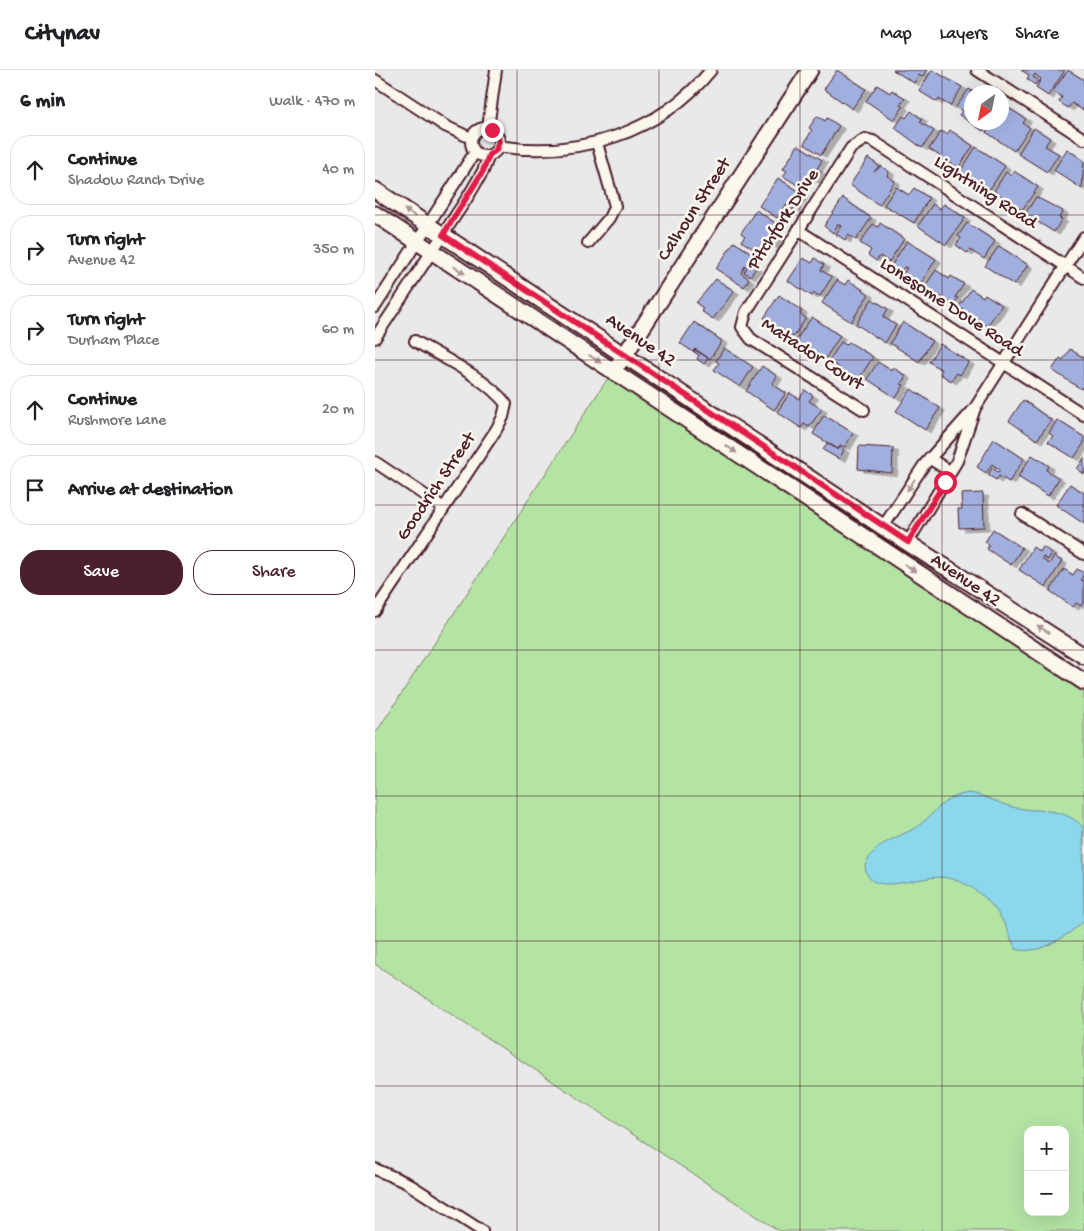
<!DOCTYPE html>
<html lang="en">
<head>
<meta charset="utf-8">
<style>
  body { margin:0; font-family:"Gochi Hand",sans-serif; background:#f2f2f2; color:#202124 }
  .controls { position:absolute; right:15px; bottom:15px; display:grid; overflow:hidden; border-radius:10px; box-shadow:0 5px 20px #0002 }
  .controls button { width:45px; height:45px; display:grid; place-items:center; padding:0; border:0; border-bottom:1px solid #e0e0e0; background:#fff; color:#202124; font:25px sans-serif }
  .compass { position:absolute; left:589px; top:15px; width:45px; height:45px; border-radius:50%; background:#fff; box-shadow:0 5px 20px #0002; rotate:213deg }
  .stop { position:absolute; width:15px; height:15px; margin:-11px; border:4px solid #e11d48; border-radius:50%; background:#fff }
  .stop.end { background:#e11d48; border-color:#fff; box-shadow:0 1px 5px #0008 }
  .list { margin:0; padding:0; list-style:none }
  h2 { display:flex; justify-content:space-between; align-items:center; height:65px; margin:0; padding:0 20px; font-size:21px }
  h2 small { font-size:16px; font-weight:400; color:#757577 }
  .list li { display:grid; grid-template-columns:32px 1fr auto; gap:15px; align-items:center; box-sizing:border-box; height:70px; margin:0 10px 10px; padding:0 10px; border:1px solid #e0e0e0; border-radius:20px }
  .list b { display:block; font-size:19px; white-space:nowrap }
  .list p { margin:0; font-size:16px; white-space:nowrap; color:#757577 }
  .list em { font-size:16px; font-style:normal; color:#757577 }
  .actions { display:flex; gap:10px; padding:15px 20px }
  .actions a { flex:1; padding:11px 0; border:1px solid #4a1f2b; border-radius:20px; text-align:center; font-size:18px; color:#4a1f2b }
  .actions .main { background:#4a1f2b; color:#fff }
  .icon { flex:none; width:28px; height:28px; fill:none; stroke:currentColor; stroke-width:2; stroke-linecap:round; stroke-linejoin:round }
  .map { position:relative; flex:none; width:709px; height:1161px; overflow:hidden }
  header { display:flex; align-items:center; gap:30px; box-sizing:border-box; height:70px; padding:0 25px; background:#fff; border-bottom:1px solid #e0e0e0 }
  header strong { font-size:24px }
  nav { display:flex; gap:28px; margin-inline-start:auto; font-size:18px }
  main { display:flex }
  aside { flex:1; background:#fff }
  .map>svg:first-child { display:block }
  .green { fill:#b3e4a4; stroke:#7e8268; fill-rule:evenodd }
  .water { fill:#8bd7eb; stroke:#718d9e }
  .building { fill:#a1afdf; stroke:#4a1f2b; filter:url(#shadow) }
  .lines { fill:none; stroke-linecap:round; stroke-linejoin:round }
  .street-casing { stroke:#4a1f2b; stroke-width:14 }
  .secondary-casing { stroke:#4a1f2b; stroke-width:19 }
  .street { stroke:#fbf7ec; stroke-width:10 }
  .secondary { stroke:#fbf7ec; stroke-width:15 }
  .oneway { fill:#ab9695 }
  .route { stroke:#e11d48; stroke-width:6 }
  .grid { fill:none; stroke:#4a1f2b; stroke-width:1; stroke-opacity:0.55 }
  .labels { text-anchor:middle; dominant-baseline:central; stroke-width:5; stroke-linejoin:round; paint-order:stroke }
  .street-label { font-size:19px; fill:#4a1f2b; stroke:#fbf7ec }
</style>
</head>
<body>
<header>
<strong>Citynav</strong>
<nav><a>Map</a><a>Layers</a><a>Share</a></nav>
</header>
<main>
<aside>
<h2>6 min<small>Walk · 470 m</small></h2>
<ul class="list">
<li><svg class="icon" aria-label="ahead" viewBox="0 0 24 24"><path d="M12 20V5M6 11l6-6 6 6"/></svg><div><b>Continue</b><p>Shadow Ranch Drive</p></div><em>40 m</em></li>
<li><svg class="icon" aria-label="right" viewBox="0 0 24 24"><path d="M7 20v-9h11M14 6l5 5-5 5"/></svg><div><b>Turn right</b><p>Avenue 42</p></div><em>350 m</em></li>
<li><svg class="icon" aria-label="right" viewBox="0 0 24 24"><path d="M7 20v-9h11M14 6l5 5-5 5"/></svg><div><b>Turn right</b><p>Durham Place</p></div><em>60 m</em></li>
<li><svg class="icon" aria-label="ahead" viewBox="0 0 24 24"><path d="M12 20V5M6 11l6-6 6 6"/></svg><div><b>Continue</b><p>Rushmore Lane</p></div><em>20 m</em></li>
<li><svg class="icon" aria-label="arrive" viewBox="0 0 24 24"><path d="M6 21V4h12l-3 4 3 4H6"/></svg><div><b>Arrive at destination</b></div></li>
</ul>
<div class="actions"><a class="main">Save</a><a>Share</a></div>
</aside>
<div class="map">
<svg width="709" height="1161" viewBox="0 0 709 1161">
  <defs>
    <filter id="shadow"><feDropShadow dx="5.5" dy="3" stdDeviation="0" flood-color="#0004"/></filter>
  </defs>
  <rect width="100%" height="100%" fill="#e9e9e9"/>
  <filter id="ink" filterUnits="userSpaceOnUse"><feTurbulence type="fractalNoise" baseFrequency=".02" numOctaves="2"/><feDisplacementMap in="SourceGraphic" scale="10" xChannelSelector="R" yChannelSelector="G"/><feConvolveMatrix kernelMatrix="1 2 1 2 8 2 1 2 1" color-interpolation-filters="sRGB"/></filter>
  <g filter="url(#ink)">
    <path class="green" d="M233,308L709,623V1161H404L0,894V664ZM653,1060H690V1142H653Z"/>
    <path class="water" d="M594,723C608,725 619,731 631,735C659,745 685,733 708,757L709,851C692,866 664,886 641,879C637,872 635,866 632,859C620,834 600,814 573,808C547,802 493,832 490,796C500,769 527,769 547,753C565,738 568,727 594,723Z"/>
    <path class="building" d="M462,0L491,19L477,39L449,19Z
      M518,0H552L547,7L544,5L539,13Z
      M557,0L587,17L575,36L564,29L562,32L544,21Z
      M646,0H690L673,26L661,18L666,9L660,4L658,7L663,10L660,15L652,9L654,5Z
      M693,0L709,10V37L707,40L697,33L693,38L684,32L687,27L678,21Z
      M502,15L515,23L517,20L530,28L525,35L528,37L519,50L491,31Z
      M594,19L599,22H596V52H614L608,61L584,45L587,41L581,37Z
      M629,35L651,49L648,53L655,58L639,81L611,62L618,52H626V39Z
      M536,41L547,49L545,52L559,61L547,78L520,58L528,46L531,48Z
      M442,46L450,51L452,48L464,56L446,85L429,74L437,60L434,58Z
      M659,58L675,68L670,76L684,84L672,102L643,84Z
      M575,60L598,76L583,98L574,92L570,97L562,91L565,86L554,79L566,61L572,64Z
      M423,75L447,90L442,99L446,102L440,111L434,108L427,118L408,106L412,101L408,99Z
      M601,77L630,96L615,119L607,114L604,119L583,105Z
      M692,79L709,91L707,119L679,100Z
      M493,88L504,96L499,102L506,96L514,102L512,106L520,111L504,135L475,115Z
      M639,101L663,117L647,140L638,134L635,139L626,133L629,128L619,121L631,102L636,106Z
      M403,108L428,124L418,140L411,135L402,148L384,136Z
      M521,117L534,125L539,118L554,128L539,153L509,135Z
      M661,127L688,141L684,148L687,149L679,162L650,144Z
      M468,128L496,148L481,170L473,165L470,170L461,164L466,156L463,154L458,163L449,156Z
      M558,134L565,139L569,134L590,148L571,175L543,156Z
      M381,140L403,155L397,163L403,167L397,176L392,172L385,183L366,171L370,166L366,163Z
      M505,153L529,169L514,192L505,186L501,191L493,185L496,180L485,173L498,154L503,157Z
      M592,153L620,171L609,189L595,180L592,183L581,175L586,168L583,166Z
      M532,171L561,189L546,213L538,208L535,212L526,207L532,198L529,197L523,205L514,199Z
      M359,172L381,186L375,194L381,198L375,206L369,202L372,198L370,196L366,203L374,209L369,217L341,199Z
      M624,176L653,195L639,215L610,196Z
      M428,188L437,193L440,188L449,195L446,200L457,207L445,226L439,223L437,226L413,211Z
      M561,200L574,209L576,206L589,214L580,227L583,228L578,235L559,222L558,224L549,218Z
      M341,209L359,221L338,249L326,241L328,238L321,233Z
      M462,210L470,215L473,210L494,224L476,252L447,233Z
      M596,219L608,227L610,224L627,235L612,256L584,237Z
      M404,225L427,241L425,244L431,248L418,267L407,260L404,265L395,259L398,254L389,248Z
      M497,229L513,239L508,247L521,255L510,273L481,254Z
      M437,247L465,266L450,289L442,284L439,288L430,282L435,275L433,273L427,281L418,274Z
      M319,252L347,271L335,289L320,279L318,282L305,273Z
      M528,252L557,271L544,292L515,273Z
      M466,272L471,275L474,272L498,287L483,310L474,304L471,309L462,303L465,298L454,291Z
      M565,274L594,292L585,305L582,303L576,311L565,304L567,300L554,292Z
      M349,278L378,297L365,317L339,300L344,293L341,291Z
      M695,279L709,288V314L706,319L677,300L685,288L688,290Z
      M320,280L333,288L329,294L322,289L324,285L319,282Z
      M503,292L517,301L519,298L531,306L526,314L529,315L521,328L492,309Z
      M387,296L402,306L397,314L411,323L399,340L371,321Z
      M536,319L565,338L550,360L521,341Z
      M430,320L438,326L434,331L447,339L434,357L429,354L426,358L402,342L415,323L424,329Z
      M648,330L676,350L662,370L634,351Z
      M449,345L478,363L470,377L466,375L463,379L438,364Z
      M682,350L709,367V373L699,388L673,372L678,366L674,363Z
      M619,369L649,389L634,412L624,406L621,410L613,405L617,398L623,402L625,400L617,394L611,403L602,397Z
      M452,373L463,380L465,377L469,380L464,389L448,380Z
      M484,376L518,378L517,403L483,399Z
      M657,385L674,396L671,400L684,408L673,426L643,407Z
      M709,388V404L702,399Z
      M695,414L709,423V454L681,435Z
      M608,423L609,457L584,458L583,439H587L586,424Z
      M618,459L647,478L636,495L612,479L614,475L610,472Z
      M658,477L665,482L668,477L677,483L673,490L668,487L667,489L674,494L679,486L687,491L671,517L644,500Z
      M689,499L698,505L702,499L709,503L706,510L709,511V531L706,536L701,533L698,537L675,521Z"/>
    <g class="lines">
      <defs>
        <path id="street" d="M602,0L709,69
          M0,10L70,56L96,68
          M96 72a14 14 0 1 1 28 0a14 14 0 1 1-28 0Z
          M113,58L121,0
          M123,76C202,89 285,63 336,0
          M423,160L709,345
          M213,173L234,148L240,136L222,73
          M0,237L100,82
          M0,268L94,125L108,101L114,85
          M600,338L709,167
          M489,340L376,269L367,257L371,242L476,78L490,69L498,71L709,208
          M554,388L576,402
          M0,392L69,438
          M647,444L709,484
          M508,457L549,395L600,338L582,391L533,472
          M0,541L121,360L128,347L131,334C111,308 68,288 40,271
          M0,1099L32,1113L107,1161"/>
        <path id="secondary" d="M0,120L508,457L709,586
          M0,144L709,612
          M245,292L435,0"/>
      </defs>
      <use href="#street" class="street-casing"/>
      <use href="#secondary" class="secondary-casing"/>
      <use href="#street" class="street"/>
      <use href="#secondary" class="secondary"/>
    </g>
    <defs><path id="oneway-solid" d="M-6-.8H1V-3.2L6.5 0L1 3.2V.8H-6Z" transform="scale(1.25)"/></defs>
    <g class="oneway">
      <use href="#oneway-solid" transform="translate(35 143) rotate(-147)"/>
      <use href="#oneway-solid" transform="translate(84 200) rotate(33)"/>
      <use href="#oneway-solid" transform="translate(220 289) rotate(33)"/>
      <use href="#oneway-solid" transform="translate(356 379) rotate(34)"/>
      <use href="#oneway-solid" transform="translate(536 415) rotate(123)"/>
      <use href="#oneway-solid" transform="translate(535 498) rotate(34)"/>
      <use href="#oneway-solid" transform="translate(668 559) rotate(-147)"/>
    </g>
  </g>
  <g class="lines" filter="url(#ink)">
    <path class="route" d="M117,60L124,71L121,80L114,85L108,101L68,165L533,472L570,412"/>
  </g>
  <path class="grid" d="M142,0V1161M284,0V1161M425,0V1161M567,0V1161M0,145H709M0,290H709M0,435H709M0,580H709M0,726H709M0,871H709M0,1016H709"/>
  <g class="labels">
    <g class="street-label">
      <text transform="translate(610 123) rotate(33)">Lightning Road</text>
      <text transform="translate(320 140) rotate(-57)">Calhoun Street</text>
      <text transform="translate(409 150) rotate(-57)">Pitchfork Drive</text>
      <text transform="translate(576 238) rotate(33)">Lonesome Dove Road</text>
      <text transform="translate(265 271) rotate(34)">Avenue 42</text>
      <text transform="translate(437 285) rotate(33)">Matador Court</text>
      <text transform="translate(62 417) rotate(-56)">Goodrich Street</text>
      <text transform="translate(590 511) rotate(34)">Avenue 42</text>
    </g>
  </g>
</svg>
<div class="controls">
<button>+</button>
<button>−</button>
</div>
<svg class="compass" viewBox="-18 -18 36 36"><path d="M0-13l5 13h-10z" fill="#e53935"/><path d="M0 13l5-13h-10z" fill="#757577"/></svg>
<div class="stop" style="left:570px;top:412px"></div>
<div class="stop end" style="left:117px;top:60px"></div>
</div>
</main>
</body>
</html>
